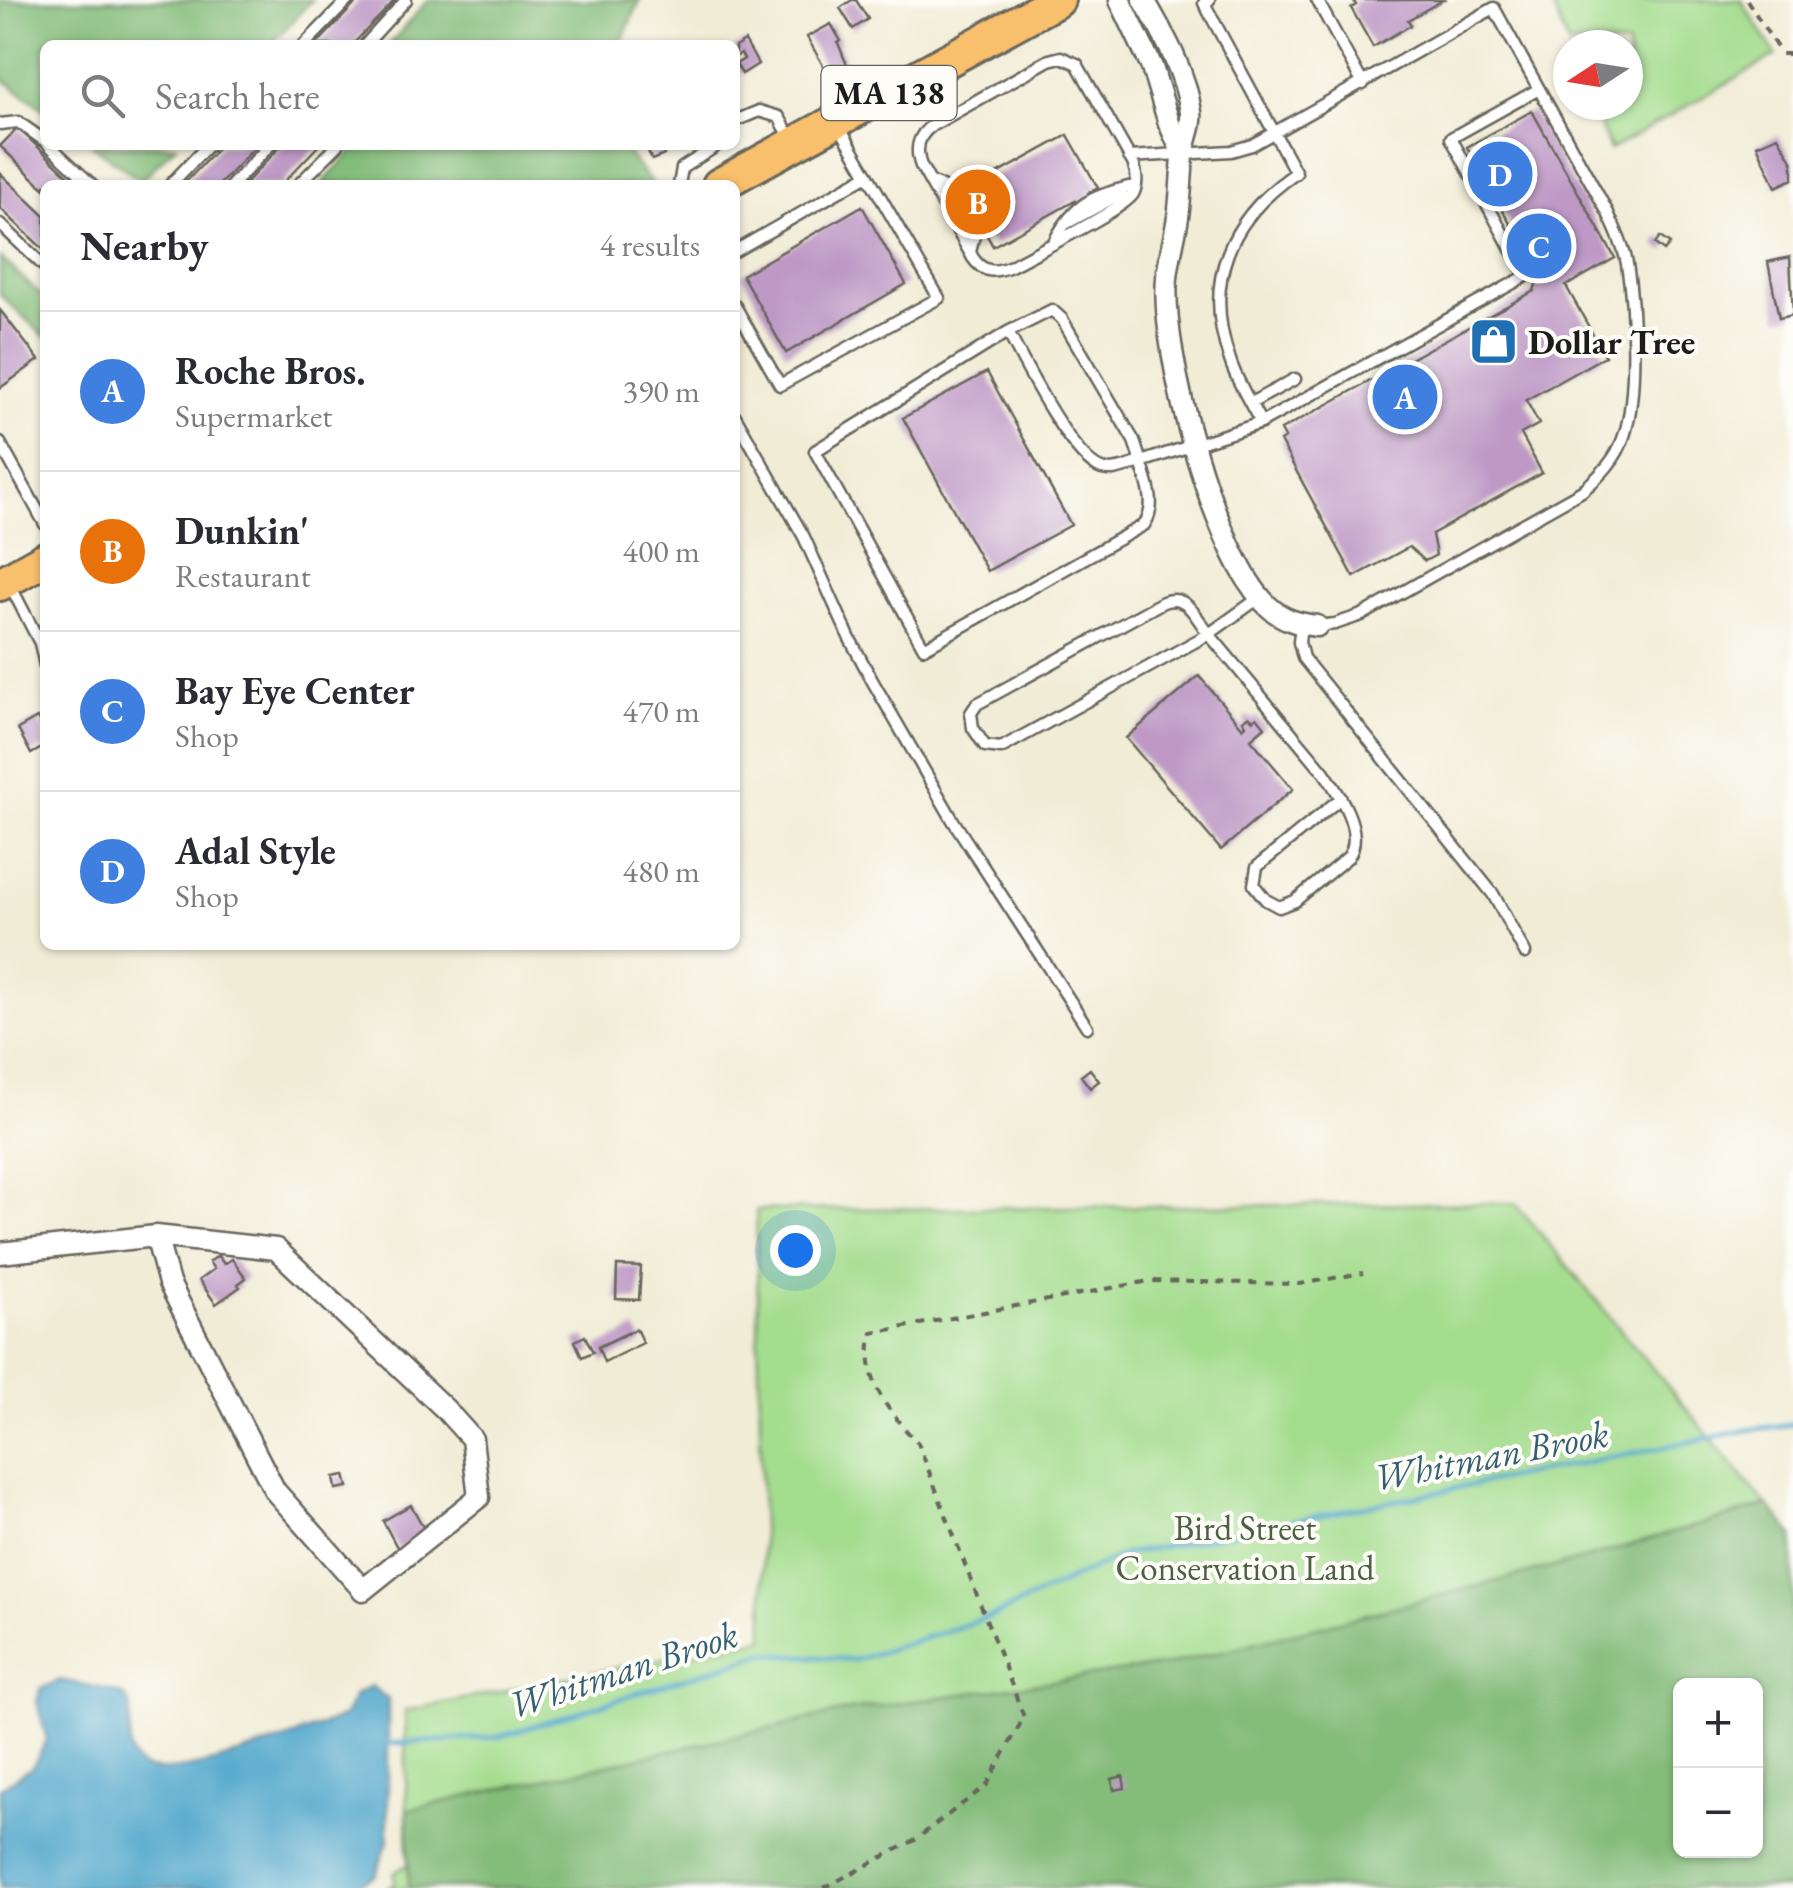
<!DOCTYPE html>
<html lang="en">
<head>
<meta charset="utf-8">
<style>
  body { margin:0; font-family:"EB Garamond",serif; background:#f7f7f7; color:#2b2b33 }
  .controls { position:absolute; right:30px; bottom:30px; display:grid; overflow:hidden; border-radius:15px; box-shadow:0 2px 8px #0004 }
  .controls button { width:90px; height:90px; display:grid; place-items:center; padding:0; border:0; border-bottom:2px solid #e1e1e2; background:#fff; color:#2b2b33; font:50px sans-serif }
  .compass { position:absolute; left:1553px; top:30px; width:90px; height:90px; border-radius:50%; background:#fff; box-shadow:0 2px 8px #0004; rotate:258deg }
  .you { position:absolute; left:795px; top:1250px; width:35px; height:35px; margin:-25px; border:8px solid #fff; border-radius:50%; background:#1a73e8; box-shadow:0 0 0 15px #1a73e833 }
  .badge { display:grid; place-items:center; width:65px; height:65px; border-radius:50%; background:#0b8043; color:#fff; font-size:32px; font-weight:700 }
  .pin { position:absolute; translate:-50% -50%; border:5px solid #fff; box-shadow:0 2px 10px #0006 }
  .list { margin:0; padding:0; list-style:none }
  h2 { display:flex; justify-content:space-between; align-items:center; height:130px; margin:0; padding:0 40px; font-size:42px }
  h2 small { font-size:32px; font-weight:400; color:#7c7c81 }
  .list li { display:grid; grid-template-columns:65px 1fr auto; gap:30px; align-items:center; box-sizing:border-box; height:160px; padding:0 40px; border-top:2px solid #e1e1e2 }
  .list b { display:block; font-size:38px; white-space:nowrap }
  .list p { margin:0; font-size:32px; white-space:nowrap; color:#7c7c81 }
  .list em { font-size:32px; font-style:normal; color:#7c7c81 }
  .icon { flex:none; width:55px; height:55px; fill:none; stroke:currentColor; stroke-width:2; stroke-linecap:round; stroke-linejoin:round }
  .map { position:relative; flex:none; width:1793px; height:1888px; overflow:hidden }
  .search { position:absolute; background:#fff; box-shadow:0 2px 8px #0004; left:40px; top:40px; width:700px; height:110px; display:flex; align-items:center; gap:25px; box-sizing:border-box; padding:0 35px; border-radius:15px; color:#7c7c81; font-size:38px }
  .panel { position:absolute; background:#fff; box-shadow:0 2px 8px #0004; left:40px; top:180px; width:700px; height:770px; border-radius:15px }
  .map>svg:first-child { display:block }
  .green { fill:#a5dd8f; stroke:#607c56; stroke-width:2.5; fill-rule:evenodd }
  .forest { fill:#84bc7a; stroke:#506c4b; stroke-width:2.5; fill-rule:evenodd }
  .water { fill:#4ea5cb; stroke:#356074; stroke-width:2.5 }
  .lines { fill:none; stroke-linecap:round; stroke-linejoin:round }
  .stream { stroke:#4ea5cb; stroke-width:5 }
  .building { fill:#be99c6 }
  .service-casing { stroke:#67655d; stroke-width:15 }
  .minor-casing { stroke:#67655d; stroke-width:25 }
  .primary-casing { stroke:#67655d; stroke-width:38 }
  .path { stroke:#67655d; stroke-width:4; stroke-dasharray:8 8; stroke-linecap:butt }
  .service { stroke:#fff; stroke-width:10 }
  .minor { stroke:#fff; stroke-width:20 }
  .primary { stroke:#f8bf6c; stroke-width:32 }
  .labels { text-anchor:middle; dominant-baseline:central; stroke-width:8; stroke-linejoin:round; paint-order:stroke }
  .shield { fill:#fdfcf7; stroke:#605f5e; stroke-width:2.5 }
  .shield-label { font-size:32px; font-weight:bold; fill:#1c1c1c }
  .poi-label { font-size:35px; font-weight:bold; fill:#1c1c1c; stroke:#fdfcf7; text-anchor:start }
  .park-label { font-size:35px; fill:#4c6044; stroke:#fdfcf7 }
  .water-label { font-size:38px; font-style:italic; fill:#356074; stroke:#fdfcf7 }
</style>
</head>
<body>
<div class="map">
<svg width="1793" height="1888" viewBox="0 0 1793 1888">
  <rect width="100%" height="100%" fill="#fdfcf7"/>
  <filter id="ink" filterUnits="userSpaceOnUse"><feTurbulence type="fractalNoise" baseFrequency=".01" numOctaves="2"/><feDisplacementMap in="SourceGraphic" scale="20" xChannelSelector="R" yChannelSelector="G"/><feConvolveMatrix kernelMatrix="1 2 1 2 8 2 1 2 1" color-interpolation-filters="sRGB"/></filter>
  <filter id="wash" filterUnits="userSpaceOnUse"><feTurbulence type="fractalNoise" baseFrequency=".0048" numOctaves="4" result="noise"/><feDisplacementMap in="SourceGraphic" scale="40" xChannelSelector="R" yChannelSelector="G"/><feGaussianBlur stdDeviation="2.25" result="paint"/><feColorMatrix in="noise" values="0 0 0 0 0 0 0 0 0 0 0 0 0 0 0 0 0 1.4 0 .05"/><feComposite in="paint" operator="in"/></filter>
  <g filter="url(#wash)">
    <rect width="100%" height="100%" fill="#f1ecd6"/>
    <path class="green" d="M1550,0H1741L1776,55L1610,150L1592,105H1628V45H1568Z
      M1515,1203L1793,1537V1888H386L395,1884L394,1872L408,1865L405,1711L764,1638L756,1210ZM1680,1686H1756V1850H1680Z"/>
    <path class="forest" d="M0,0H312L270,45H45V110L0,77Z
      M428,0H640L620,45H389Z
      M92,145H176L141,181Z
      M358,145H621L653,185H321Z
      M0,257L45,299V337L0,295Z
      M1768,1505L1793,1535V1888H409L407,1810L850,1710L1167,1665L1572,1562ZM1680,1686H1756V1850H1680Z"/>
    <path class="water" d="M59,1680C78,1684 102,1686 120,1694C144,1705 118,1746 138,1764C164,1789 312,1730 344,1716L355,1695L371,1686L388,1699V1841L376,1875L351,1888H0V1788L32,1767L47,1740L37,1702L40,1689Z"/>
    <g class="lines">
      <path class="stream" d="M384,1744L499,1737L765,1653L855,1660L996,1615L1122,1555L1748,1430L1793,1424"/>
    </g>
    <g id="blocks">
      <path class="building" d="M359,0H395L352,45H316Z
        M852,0H856L868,19L853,29L840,8Z
        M1353,0H1443L1408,20L1411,25L1373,47L1351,8L1356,5Z
        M831,24L841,41L838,43L847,65L831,74L828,68L825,69L807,37Z
        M745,41L758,64L742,74L736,64L744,59L741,54L735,57V47Z
        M1532,111L1615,258L1566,286L1605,356L1526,400L1539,424L1521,434L1542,473L1432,534L1436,555L1425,561L1409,547L1354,577L1280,441L1285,438L1281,430L1534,291L1539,275L1467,147Z
        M18,128L78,185H45V189L0,146Z
        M1068,135L1098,188L1088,193L1095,205L1081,212L1075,201L993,246L963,193Z
        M1778,136L1793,162V179L1776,187L1757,145Z
        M221,145H257L219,185H183Z
        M282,145H319L281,185H244Z
        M659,145L664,155L652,160L647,149Z
        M0,173L45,216V251L0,208Z
        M862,206L906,284L786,353L742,275Z
        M1660,237L1670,244L1664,251L1655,244Z
        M1790,257L1793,315L1779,318L1768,262Z
        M0,310L39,360L0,388Z
        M987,372L1071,525L987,571L903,418Z
        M1199,676L1243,728L1246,725L1243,720L1249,716L1253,720L1257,717L1265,727L1251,739L1293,789L1221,850L1126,738Z
        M37,718L45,733V751L40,749L31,754L18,729Z
        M1090,1069L1099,1081L1090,1088L1081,1076Z
        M218,1256L224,1264L232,1259L246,1278L238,1284L240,1287L216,1304L199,1280L214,1269L209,1262Z
        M617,1266L641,1267L639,1300L616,1299Z
        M636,1329L643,1343L604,1362L598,1347Z
        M585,1336L593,1352L582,1357L575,1341Z
        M345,1475L348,1487L336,1489L334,1477Z
        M411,1505L427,1534L398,1549L383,1521Z
        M1123,1776L1125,1788L1114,1790L1112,1779Z"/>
    </g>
  </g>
  <g filter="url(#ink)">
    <use href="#blocks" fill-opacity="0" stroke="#67655d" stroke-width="2.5"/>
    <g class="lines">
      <defs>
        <path id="service" d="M1209,0L1204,3L1296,173C1230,218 1202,281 1230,360C1237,382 1250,402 1261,423L1526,276L1451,138L1539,89
          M1317,0L1363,84
          M304,45L348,0
          M365,45L406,0
          M1061,57L1077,64L1133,163C1137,173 1138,185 1133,194C1123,210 1032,254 1011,266C995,273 983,273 973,258L921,166C915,150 917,135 933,125L1049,60Z
          M735,121L759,111L779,117L792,140
          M0,124L18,122L45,141
          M49,145L92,185
          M1129,157L1231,151L1252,145L1494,8L1608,213C1615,229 1624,246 1627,264C1634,306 1638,396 1624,436C1617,459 1600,476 1582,491L1362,615L1335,624L1317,626
          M931,182L960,196L976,227L970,252
          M170,185L208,145
          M232,185L270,145
          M298,185L338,145
          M679,185L682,168L718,145
          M1067,223L1122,193
          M0,224L45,267
          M1055,240C1076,201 1094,196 1136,185
          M735,251L868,175
          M735,306L780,385L939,298L838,124
          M1052,310L1062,319L1134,441L1141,462C1130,465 1114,473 1102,469C1073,461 1023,361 1008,332Z
          M1008,332L815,451L924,648L1144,525C1158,506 1147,482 1141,462L1261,423
          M1251,403L1295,379
          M735,416L804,537L849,637L873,682L954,822L1087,1027
          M0,443L45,524
          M10,585L40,643L45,666
          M1259,598L1209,634C1195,617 1188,593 1163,602L977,704L971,713L973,728L985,746L1001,748L1209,634L1324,772C1338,792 1366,833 1348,857L1295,901L1279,907L1266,900L1254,885L1257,867L1341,798
          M1301,624L1299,642L1303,658L1493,894L1525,953"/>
        <path id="minor" d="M1120,0L1152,67L1169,123L1183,154
          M1144,0C1164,35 1185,71 1191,112C1193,127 1184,142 1183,157C1181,177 1181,197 1178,217C1175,237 1169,257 1167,278C1160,350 1215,558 1269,607C1283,620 1299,624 1317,626
          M156,1236L276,1249L445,1409L472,1439L479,1497L363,1590L275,1491L169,1283Z
          M0,1253L156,1236"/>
        <path id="primary" d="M719,185L1058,0
          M0,584L45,559"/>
      </defs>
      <use href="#service" class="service-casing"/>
      <use href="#minor" class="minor-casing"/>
      <use href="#primary" class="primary-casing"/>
      <path class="path" d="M1747,0L1781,54H1793
        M824,1888L915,1840L987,1785L1024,1717L918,1443C888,1412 861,1379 872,1333L1149,1281L1300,1284L1363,1273"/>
      <use href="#service" class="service"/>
      <use href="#minor" class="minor"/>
      <use href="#primary" class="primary"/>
    </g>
  </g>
  <defs>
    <symbol id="shop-square" viewBox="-11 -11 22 22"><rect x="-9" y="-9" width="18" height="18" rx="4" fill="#1f6fb2" stroke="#fdfcf7"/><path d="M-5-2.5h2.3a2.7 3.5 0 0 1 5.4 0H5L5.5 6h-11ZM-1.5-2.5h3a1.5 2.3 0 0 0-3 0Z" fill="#fff"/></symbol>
  </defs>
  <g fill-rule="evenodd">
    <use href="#shop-square" x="1466" y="314" width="55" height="55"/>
  </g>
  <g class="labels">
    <rect class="shield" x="821.5" y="66" width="135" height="54" rx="8"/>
    <g class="shield-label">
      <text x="889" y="93">MA 138</text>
    </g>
    <g class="poi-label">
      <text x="1528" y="341">Dollar Tree</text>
    </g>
    <g class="park-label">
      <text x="1245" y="1527">Bird Street<tspan x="1245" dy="40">Conservation Land</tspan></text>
    </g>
    <g class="water-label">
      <text transform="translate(1491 1455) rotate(-11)">Whitman Brook</text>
      <text transform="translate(623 1669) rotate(-18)">Whitman Brook</text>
    </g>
  </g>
</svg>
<div class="controls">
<button>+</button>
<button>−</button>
</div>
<svg class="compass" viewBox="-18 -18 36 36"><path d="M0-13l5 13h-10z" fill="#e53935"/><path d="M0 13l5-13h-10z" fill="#7c7c81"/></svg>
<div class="you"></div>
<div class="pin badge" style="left:1405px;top:397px;background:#3f7fe0">A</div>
<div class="pin badge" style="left:978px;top:202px;background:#e8710a">B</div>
<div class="pin badge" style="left:1539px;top:246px;background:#3f7fe0">C</div>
<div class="pin badge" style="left:1500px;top:174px;background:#3f7fe0">D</div>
<div class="search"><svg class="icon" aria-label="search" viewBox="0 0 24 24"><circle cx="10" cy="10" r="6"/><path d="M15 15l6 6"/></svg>Search here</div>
<section class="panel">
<h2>Nearby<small>4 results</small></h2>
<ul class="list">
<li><span class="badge" style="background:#3f7fe0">A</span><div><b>Roche Bros.</b><p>Supermarket</p></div><em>390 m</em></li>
<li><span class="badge" style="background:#e8710a">B</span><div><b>Dunkin'</b><p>Restaurant</p></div><em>400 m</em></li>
<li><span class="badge" style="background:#3f7fe0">C</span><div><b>Bay Eye Center</b><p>Shop</p></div><em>470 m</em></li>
<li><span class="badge" style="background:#3f7fe0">D</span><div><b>Adal Style</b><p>Shop</p></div><em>480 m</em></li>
</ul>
</section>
</div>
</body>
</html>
